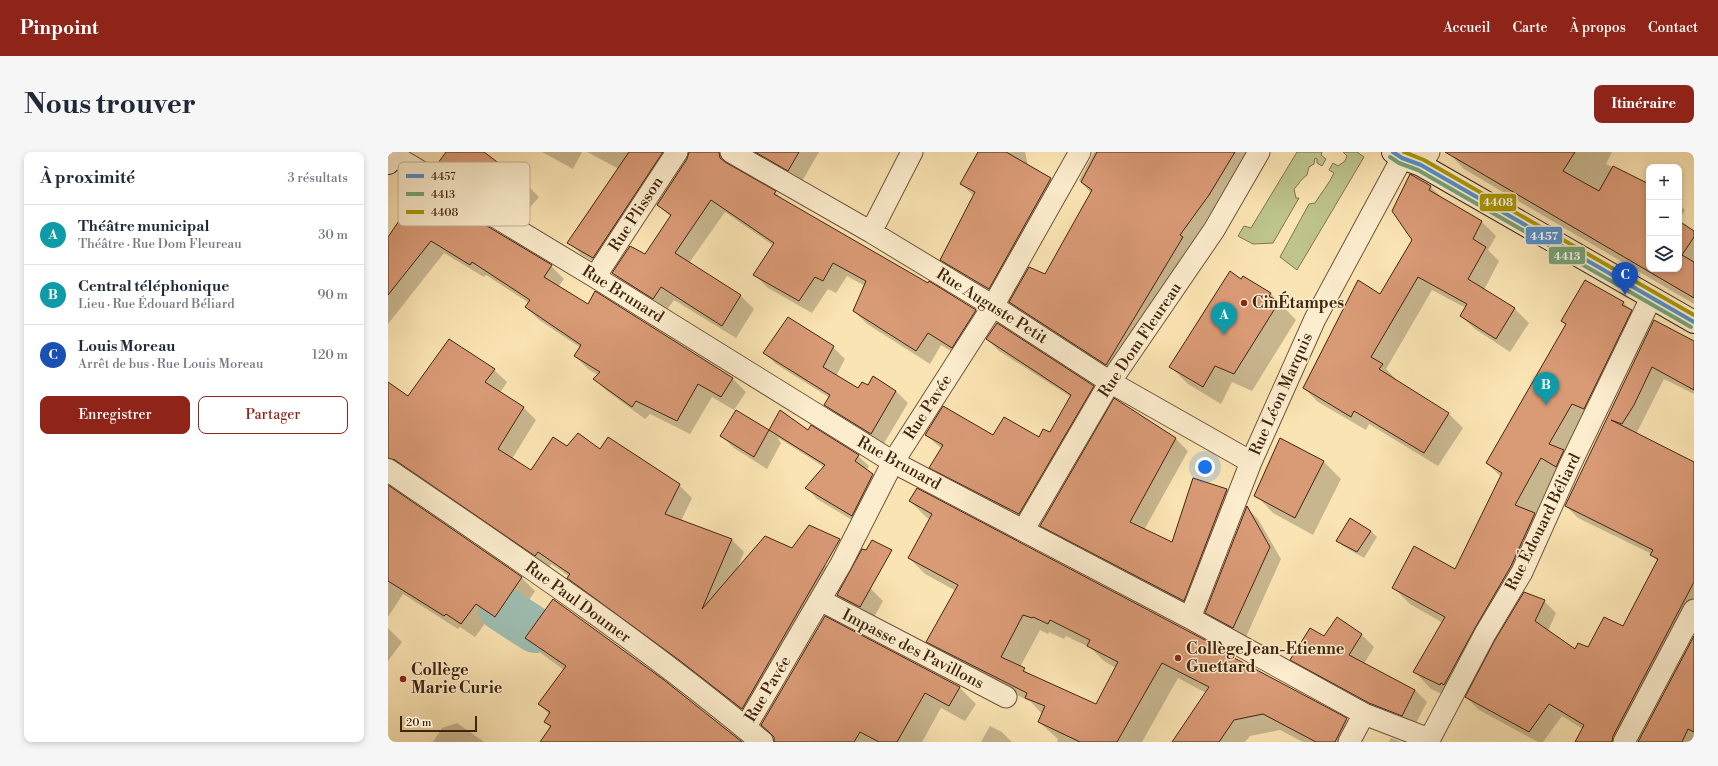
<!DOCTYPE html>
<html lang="fr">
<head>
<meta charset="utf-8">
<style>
  body { margin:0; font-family:"Libre Bodoni",serif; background:#f6f6f7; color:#1f2937 }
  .controls { position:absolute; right:12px; top:12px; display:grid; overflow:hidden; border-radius:8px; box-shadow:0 2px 6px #0003 }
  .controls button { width:36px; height:36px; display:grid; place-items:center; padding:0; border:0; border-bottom:1px solid #e0e1e3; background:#fff; color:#1f2937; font:20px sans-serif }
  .scale { position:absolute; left:12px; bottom:10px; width:77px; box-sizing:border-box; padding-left:4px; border:2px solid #42250f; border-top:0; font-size:11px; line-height:14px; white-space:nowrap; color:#42250f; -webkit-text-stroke:3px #fcedce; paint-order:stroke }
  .you { position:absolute; left:817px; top:315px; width:14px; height:14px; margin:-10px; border:3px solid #fff; border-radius:50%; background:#1a73e8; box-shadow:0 0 0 6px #1a73e833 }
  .badge { display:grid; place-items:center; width:26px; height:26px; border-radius:50%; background:#8f2418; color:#fff; font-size:13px; font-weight:700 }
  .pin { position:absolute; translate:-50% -33px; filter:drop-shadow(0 1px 2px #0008) }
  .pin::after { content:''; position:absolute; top:21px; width:14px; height:12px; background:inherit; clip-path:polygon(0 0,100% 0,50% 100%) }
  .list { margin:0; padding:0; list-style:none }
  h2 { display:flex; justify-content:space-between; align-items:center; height:52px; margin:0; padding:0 16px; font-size:17px }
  h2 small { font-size:13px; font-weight:400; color:#747a83 }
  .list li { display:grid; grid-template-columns:26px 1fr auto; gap:12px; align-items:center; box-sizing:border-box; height:60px; padding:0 16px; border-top:1px solid #e0e1e3 }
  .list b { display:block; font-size:15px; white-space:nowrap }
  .list p { margin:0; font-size:13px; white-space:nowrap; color:#747a83 }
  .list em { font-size:13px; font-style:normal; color:#747a83 }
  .actions { display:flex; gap:8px; padding:12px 16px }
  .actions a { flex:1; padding:9px 0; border:1px solid #8f2418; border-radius:8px; text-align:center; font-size:14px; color:#8f2418 }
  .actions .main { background:#8f2418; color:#fff }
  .icon { flex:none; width:22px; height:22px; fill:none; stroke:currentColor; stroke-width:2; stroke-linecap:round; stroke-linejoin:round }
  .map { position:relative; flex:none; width:1306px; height:590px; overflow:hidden; border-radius:8px }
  header { display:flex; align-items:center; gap:24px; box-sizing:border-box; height:56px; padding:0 20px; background:#8f2418; color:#fff }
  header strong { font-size:19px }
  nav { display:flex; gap:22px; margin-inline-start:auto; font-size:14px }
  .intro { display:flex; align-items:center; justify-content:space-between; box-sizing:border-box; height:96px; padding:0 24px }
  h1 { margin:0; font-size:28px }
  .button { padding:10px 18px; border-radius:8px; background:#8f2418; color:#fff; font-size:14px; font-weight:700 }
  main { display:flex; gap:24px; padding:0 24px }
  aside { flex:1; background:#fff; border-radius:8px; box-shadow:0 2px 6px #0003 }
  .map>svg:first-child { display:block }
  .green { fill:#bec48c; stroke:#80744e }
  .shadow { fill:#0003; fill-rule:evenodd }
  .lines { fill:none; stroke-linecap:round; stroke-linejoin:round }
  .river { stroke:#9fbeb2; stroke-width:46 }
  .building { fill:#d99a76; stroke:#42250f; fill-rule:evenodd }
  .minor-casing { stroke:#705538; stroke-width:23 }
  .tertiary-casing { stroke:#705538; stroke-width:24 }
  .secondary-casing { stroke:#42250f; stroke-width:24 }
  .minor { stroke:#fcedce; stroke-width:21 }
  .tertiary { stroke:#fcedce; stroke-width:22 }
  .secondary { stroke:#fcedce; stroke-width:22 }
  .bus-1-casing { stroke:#fcedce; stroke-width:7 }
  .bus-2-casing { stroke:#fcedce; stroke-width:7 }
  .bus-3-casing { stroke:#fcedce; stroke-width:7 }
  .bus-1 { stroke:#5291ce; stroke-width:4 }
  .bus-2 { stroke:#76a477; stroke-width:4 }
  .bus-3 { stroke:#a99804; stroke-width:4 }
  .poi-dot { fill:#8f2418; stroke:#fcedce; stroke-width:1.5 }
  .labels { text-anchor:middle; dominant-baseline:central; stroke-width:3; stroke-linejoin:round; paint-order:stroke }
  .street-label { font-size:16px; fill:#42250f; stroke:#fcedce }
  .poi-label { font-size:16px; font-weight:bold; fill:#42250f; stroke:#fcedce; text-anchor:start }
  .key { fill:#fcedce; stroke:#c4b195; stroke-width:1 }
  .key-label { font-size:11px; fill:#42250f }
  .line-badge { stroke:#fcedce; stroke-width:1.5 }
  .badge-label { font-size:11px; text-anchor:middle; font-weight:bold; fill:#fff }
</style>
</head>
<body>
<header>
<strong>Pinpoint</strong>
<nav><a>Accueil</a><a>Carte</a><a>À propos</a><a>Contact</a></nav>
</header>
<div class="intro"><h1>Nous trouver</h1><a class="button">Itinéraire</a></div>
<main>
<aside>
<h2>À proximité<small>3 résultats</small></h2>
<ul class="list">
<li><span class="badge" style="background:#0f9aa8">A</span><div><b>Théâtre municipal</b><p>Théâtre · Rue Dom Fleureau</p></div><em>30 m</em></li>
<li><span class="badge" style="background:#0f9aa8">B</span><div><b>Central téléphonique</b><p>Lieu · Rue Édouard Béliard</p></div><em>90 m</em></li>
<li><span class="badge" style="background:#1a4fb4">C</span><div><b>Louis Moreau</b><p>Arrêt de bus · Rue Louis Moreau</p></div><em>120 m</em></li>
</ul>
<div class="actions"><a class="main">Enregistrer</a><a>Partager</a></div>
</aside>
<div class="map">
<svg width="1306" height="590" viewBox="0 0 1306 590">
  <rect width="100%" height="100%" fill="#fbe4b3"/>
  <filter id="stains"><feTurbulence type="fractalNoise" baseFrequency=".005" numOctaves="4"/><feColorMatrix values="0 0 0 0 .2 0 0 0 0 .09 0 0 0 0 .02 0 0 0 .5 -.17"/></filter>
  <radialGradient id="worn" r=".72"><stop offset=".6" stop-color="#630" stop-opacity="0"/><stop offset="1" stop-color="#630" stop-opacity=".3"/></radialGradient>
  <path class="green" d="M909,0H934L933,3L938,7L934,14L929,11V7L927,6L926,12L921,15L919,23C913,27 911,32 906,37L908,46H911L885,91L865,92L850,84L856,74L863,76Z
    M955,0H969L976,5L909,118L892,105L921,52L927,51C933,41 941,32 946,21L941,18L945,11L950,14L957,9L959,4Z"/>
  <path class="shadow" d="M59,0H93L140,34L151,45L131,68L59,25L49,15Z
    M154,0H194L185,17Z
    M199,0H431L413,31L346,7L344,14L387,40L395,48L541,133L542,131L588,159L601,172L577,208L553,193L542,212L479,172L466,159L477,134L459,124L448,141L440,137L424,161L380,136L367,123L386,94L337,60L301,111L353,144L366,157L348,186L286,148L278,159L238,134L225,121L257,103L283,65L270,53L300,7L302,1L296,2L219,118L194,103L181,90L231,17Z
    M591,0H637L640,14L662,27L675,40L614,150L566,121L553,108L586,44L573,32Z
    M706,0H868L731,225L635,163L622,150L657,123L703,41L691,28Z
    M1062,0H1224L1218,12L1261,33V117H1291V71L1306,80V152L1076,17L1061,1Z
    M1043,35L1054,46L1094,70L1108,84L1100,98L1111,109L1096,138L1127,157L1141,171L1122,200L1087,177L1073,164L1078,156L1044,138L998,217L1008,227L1007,228L1061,262L1075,276L1050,314L981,272L978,278L930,250L916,236L992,143L1025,88L1005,59Z
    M34,36L163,114L176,127L170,135L200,153L208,141L345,227L358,240L346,258L324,245L302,282L262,262L257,267L219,239L206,227L210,223L200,217L187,204L193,196L151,168L138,155L141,151L98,123L96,125L56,101L0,172V87Z
    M1291,52L1297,58L1291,69Z
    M853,128L883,142L908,168L864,239L844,230L833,252L800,232L783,215Z
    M1197,129L1236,151L1260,175L1147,362L1163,379L1140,431L1103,493L1073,549H1069L1043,537L1027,520L1055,471L1022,452L1005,435L1068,418L1113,325L1099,311L1178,173L1174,169Z
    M1266,170L1306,191V242L1276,227L1248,282L1306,311V466L1241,590H1188L1195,577L1174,564L1155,590H1150L1091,558L1078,545L1156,449L1168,461L1160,479L1187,498L1200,497L1236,476L1270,410L1264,402L1190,366L1178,354Z
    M599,187L705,235L717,246L642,373L554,327L543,315L554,297L538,283L651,286L662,281L683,245L611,199Z
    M445,195L457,207L448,224L470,238L480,235L486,226L508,239L520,251L495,293L449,265L437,253L442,246L388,212L377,201Z
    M106,218L119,230L112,241L135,255L148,268L124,307L143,319L180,296L212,298L291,333L304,346L293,369L343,387L356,400L349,417L377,385L438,414L451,427L367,570L306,521L194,439L181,426L182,425L163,412L161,416L0,308V231L21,246Z
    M349,259L382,279L392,260L420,279L470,304L481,314L478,319L495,334L474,374L429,347L419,336L436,315L389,285L393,291L379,317L346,296L334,284Z
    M787,286L800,299L756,378L784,391L806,328L839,338L851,351L808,461L665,386L653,373Z
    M893,287L936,310L953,327L925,383L885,361L868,343Z
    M0,334L133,425L147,439L121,478L102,465L87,485L72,475L70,477L15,442L0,465Z
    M522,349L835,499L839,503L958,567L974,583L971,590H915L892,578L862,584L857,590H786L818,541L790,526L754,590H669L670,587L651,570L654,562L643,550L555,506L539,490L568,439L537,422L521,406L542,368L538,365ZM652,478L660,482L661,480L676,487L678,484L703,496L716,509L728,516L708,553L641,522L632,515Z
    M859,356L870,367L893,407L857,487L829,472L818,460Z
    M983,379L989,385L976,406L955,394L949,388Z
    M460,425L483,437L495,449L485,467L462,455L450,443Z
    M437,465L572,536L588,552L577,569L553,556L534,590H387Z
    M0,476L14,490L0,509Z
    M973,482L986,495L976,512L1027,538L1039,550L1026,575L994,563L916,520L904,508L937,486Z
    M138,486L352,590H153L163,576L157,570L162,563L151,552L176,518L154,502Z
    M1306,486V590H1251Z
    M69,571L96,590H45L54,576Z
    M602,574L614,580L624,590H593Z
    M1003,586L1013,590H1001Z"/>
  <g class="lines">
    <path class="river" d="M113,456L147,478"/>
  </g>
  <path class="building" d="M58,0H96L141,34L121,59L47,15Z
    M241,0H275L205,106L179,91Z
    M301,0H331L332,6L337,10L388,39L386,42L540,131L541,129L588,158L564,196L540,181L528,199L465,159L478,129L445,111L435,129L427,125L411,149L365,123L386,91L323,48L287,101L353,143L334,174L273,135L265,147L224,121L242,94L257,102L283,63L269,53L299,7Z
    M367,0H411L400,19Z
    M590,0H618L663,26L601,137L552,108L587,40L572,32Z
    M709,0H847L821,43L792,83L795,85L718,213L621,150L641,115L657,122L704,38L693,30Z
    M1057,0H1187L1175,19L1211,39L1225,14L1261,32V117H1291V69L1306,79V85L1294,103L1306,110V146Z
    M1022,22L1043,34L1041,38L1094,69L1085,87L1098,95L1080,127L1127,156L1108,187L1072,164L1079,152L1030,125L983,205L995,212L991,217L1061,261L1036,301L966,259L963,265L915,236L970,128L992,142L1024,88L1004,59Z
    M34,35L164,113L156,125L200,152L207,139L345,226L333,245L310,232L289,269L248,249L244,255L205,227L212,220L186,204L193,193L137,155L142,148L84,110L82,113L43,89L0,143V85Z
    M842,119L853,127L855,124L883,141L881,144L891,150L846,222L827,214L815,235L781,215Z
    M1197,128L1236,150L1234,153L1244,158L1196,257L1184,252L1161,292L1176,298L1168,315L1153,306L1127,353L1147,361L1123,414L1087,476L1056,533L1053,531L1052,533L1025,520L1057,465L1004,436L1026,394L1067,417L1114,321L1098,311L1178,172L1173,169Z
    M400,165L446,194L435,215L470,236L474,230L480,233L485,224L508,239L483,282L436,253L442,243L375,201Z
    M1266,168L1306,189V238L1264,215L1246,253L1234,272L1223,268L1306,310V430L1225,584L1224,590H1187L1196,573L1161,552L1141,580L1077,545L1107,488L1136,440L1157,448L1147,469L1187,497L1190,491L1200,495L1216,465L1235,474L1270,407L1262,403L1265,398L1177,354Z
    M609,171L706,234L631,362L541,316L555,293L537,283L555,254L605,283L616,265L651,285L655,277L662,280L683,243L598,187Z
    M61,187L107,217L97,230L136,255L110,297L143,318L165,285L179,294L190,281L212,297L220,285L292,332L277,362L344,387L314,457L377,384L404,396L421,373L452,387L354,557L291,508L179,426L182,422L150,400L147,404L7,308L0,306V230L20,244Z
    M726,246L788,286L742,370L784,390L805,326L839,337L796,449L652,374Z
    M348,258L381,278L366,305L332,284Z
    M392,258L420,278L423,273L471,303L467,309L485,322L464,364L417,336L437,313L381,278Z
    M892,286L936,309L907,366L866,344Z
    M0,333L134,425L107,465L88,452L73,472L58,462L56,464L0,429Z
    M529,336L796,477L836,498L835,500L959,566L947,590H928L875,562L846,568L831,590H784L821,535L774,511L729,590H692L650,570L657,554L637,546L639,541L538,490L570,433L520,406L544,362L521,349ZM635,463L644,466L645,465L660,472L662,468L702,488L699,494L730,510L708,552L635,519L637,516L613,505Z
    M859,354L882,395L845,476L817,461Z
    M962,366L983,379L969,400L948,389Z
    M484,388L504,398L472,455L449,443L474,397L478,398Z
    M165,447L276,528L354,590H152L163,574L156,570L162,560L150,552L178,514L137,486Z
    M437,464L572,535L561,554L537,541L509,590H491L472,580L466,590H386V585L382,581L373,573Z
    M949,465L974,482L961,503L1027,538L1014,564L981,551L902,508L922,476L936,484Z
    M1306,484V580L1300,577L1294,590H1250Z"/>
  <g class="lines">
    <defs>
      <path id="minor" d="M0,0L207,125L505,310L802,466L976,562L1041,587
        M343,0L483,80L605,154L722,230L863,310
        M1033,13L1041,0
        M483,80L524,0
        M207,125L289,0
        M636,377L722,230L826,78L871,0
        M432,448L618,545
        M802,466L863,310L927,167L1014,6
        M357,576L453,412L505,310L605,154L692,0
        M961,590L976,562
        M1040,590L1097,482L1134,420L1182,313L1263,146
        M1236,590L1306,458"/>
      <path id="tertiary" d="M0,318C128,405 256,491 374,590"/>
      <path id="secondary" d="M1005,0L1014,6L1033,13L1306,170
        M0,11L7,0"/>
    </defs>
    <use href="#minor" class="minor-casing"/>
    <use href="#tertiary" class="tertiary-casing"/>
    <use href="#secondary" class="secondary-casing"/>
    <use href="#minor" class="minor"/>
    <use href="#tertiary" class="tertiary"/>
    <use href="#secondary" class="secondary"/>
    <defs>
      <path id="bus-1" d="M1005,0L1014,6L1033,13L1306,170"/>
      <path id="bus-2" d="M1002,5L1011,11L1030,18L1303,175"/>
      <path id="bus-3" d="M1016,0L1036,8L1306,163"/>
    </defs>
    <use href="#bus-1" class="bus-1-casing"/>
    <use href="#bus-2" class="bus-2-casing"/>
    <use href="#bus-3" class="bus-3-casing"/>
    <use href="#bus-1" class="bus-1"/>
    <use href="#bus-2" class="bus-2"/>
    <use href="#bus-3" class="bus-3"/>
  </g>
  <g class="poi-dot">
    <circle cx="856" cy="151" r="4"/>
    <circle cx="790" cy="506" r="4"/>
    <circle cx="15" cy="527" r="4"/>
  </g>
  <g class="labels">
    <g class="street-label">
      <text transform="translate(248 62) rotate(-57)">Rue Plisson</text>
      <text transform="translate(235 142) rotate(32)">Rue Brunard</text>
      <text transform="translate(604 154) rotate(32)">Rue Auguste Petit</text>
      <text transform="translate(752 188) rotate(-56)">Rue Dom Fleureau</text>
      <text transform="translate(893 242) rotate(-66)">Rue Léon Marquis</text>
      <text transform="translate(540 255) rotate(-57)">Rue Pavée</text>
      <text transform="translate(511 311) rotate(29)">Rue Brunard</text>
      <text transform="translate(1155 370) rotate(-64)">Rue Édouard Béliard</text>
      <text transform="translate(190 450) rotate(36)">Rue Paul Doumer</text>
      <text transform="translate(525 497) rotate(27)">Impasse des Pavillons</text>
      <text transform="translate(380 537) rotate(-59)">Rue Pavée</text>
    </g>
    <g class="poi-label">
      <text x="864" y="151">CinÉtampes</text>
      <text x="798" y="497">Collège Jean-Etienne<tspan x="798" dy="18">Guettard</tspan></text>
      <text x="23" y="518">Collège<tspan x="23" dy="18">Marie Curie</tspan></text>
    </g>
  </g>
  <rect x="10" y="10" width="132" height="64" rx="6" class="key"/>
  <rect x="18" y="22" width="18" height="4" fill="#5291ce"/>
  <rect x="18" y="40" width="18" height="4" fill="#76a477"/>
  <rect x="18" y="58" width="18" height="4" fill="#a99804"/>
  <g class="key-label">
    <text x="43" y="28">4457</text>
    <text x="43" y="46">4413</text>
    <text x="43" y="64">4408</text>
  </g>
  <g class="line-badge">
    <rect x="1091" y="41" width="38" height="19" rx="4" fill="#a99804"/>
    <rect x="1137" y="74" width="38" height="19" rx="4" fill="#5291ce"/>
    <rect x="1160" y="94" width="38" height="19" rx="4" fill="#76a477"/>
  </g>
  <g class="badge-label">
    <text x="1110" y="54">4408</text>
    <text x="1156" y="88">4457</text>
    <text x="1179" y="108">4413</text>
  </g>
  <rect width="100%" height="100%" filter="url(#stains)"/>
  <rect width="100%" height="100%" fill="url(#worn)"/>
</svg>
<div class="controls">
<button>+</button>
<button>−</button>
<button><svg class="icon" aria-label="layers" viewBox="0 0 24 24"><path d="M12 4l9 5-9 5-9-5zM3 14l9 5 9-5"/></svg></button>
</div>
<div class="scale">20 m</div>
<div class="you"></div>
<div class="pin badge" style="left:836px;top:183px;background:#0f9aa8">A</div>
<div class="pin badge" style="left:1158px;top:253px;background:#0f9aa8">B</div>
<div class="pin badge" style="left:1237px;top:143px;background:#1a4fb4">C</div>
</div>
</main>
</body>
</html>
